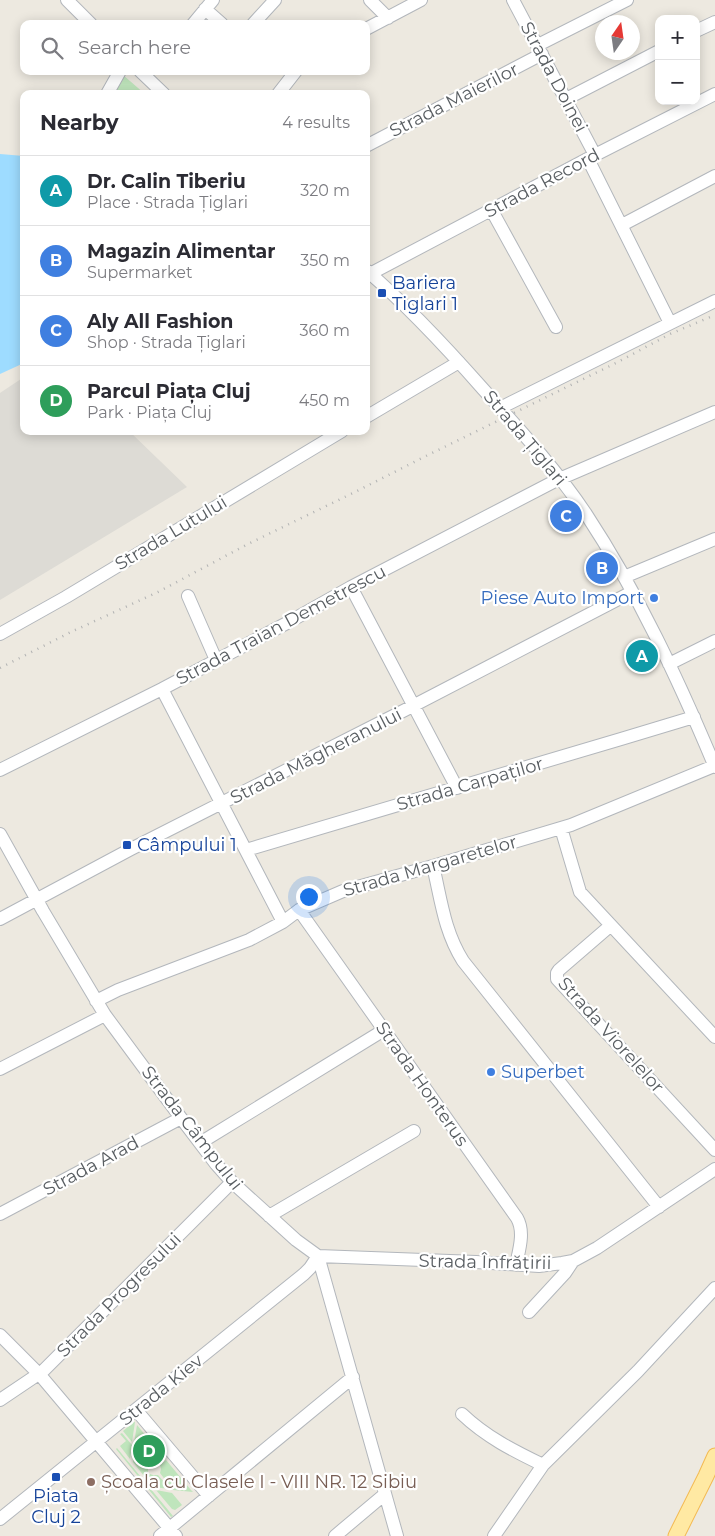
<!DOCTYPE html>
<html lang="en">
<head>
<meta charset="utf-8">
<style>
  body { margin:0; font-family:Montserrat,sans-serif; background:#f2f2f3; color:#2b2b33 }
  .controls { position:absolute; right:15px; top:15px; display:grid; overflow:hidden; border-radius:10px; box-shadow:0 2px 12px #0003 }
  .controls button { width:45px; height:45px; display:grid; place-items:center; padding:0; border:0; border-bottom:1px solid #e1e1e2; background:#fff; color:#2b2b33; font:25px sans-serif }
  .compass { position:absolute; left:595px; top:15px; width:45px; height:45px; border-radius:50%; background:#fff; box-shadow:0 2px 12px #0003; rotate:13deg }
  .you { position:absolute; left:308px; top:896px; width:18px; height:18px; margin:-12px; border:4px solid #fff; border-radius:50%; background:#1a73e8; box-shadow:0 0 0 8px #1a73e833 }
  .badge { display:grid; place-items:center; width:32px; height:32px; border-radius:50%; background:#0b8043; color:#fff; font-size:16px; font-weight:700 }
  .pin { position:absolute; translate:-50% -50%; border:2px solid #fff; box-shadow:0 1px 5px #0006 }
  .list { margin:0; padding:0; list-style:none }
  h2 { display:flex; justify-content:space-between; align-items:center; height:65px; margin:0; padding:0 20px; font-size:21px }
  h2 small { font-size:16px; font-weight:400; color:#7c7c81 }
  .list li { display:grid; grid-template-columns:32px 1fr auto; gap:15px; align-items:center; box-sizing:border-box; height:70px; padding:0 20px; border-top:1px solid #e1e1e2 }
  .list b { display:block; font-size:19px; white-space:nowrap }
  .list p { margin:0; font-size:16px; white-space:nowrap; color:#7c7c81 }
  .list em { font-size:16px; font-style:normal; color:#7c7c81 }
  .icon { flex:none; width:28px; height:28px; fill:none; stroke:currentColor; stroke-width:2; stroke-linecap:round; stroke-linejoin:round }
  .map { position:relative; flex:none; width:715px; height:1536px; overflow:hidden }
  .search { position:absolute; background:#fff; box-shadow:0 2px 12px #0003; left:20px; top:20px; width:350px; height:55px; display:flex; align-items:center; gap:12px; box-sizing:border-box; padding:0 18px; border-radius:10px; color:#7c7c81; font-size:19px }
  .panel { position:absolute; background:#fff; box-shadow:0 2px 12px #0003; left:20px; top:90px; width:350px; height:345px; border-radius:10px }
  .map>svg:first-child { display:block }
  .industrial { fill:#dddbd5 }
  .green { fill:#bfe5bc }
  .water { fill:#9edcff }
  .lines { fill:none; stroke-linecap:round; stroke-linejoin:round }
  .minor-casing { stroke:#b3b7bc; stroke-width:14 }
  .major-casing { stroke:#f3ba53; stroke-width:17 }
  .minor { stroke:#fff; stroke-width:12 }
  .major { stroke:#ffe9a3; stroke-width:15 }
  .rail { stroke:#b2b3b3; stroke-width:2.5; stroke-dasharray:1 6; stroke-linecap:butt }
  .transit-dot { fill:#1a4fb4; stroke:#fff; stroke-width:2 }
  .shop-dot { fill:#3f7fe0; stroke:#fff; stroke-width:2 }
  .education-dot { fill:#8d6e63; stroke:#fff; stroke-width:2 }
  .labels { text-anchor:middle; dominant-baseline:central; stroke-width:4.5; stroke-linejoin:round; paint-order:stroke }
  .street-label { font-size:18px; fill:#595e62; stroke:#fff }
  .transit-label { font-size:18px; fill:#164399; stroke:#fff; text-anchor:start }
  .shop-label { font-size:18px; fill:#366cbe; stroke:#fff; text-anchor:end }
  .education-label { font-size:18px; fill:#785e54; stroke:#fff; text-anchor:start }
</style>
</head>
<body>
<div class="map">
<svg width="715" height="1536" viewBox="0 0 715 1536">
  <rect width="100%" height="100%" fill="#ede9e0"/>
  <path class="industrial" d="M24,377V431H129L187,487L0,600V393Z"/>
  <path class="green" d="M123,75L145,94H113Z
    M134,1422H135L132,1442L123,1431Z
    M137,1425L164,1458L158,1463L154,1461L150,1462L134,1443Z
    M122,1433L132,1445L130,1459L120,1446L126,1441L120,1434Z
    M134,1447L148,1464V1472L144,1476L133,1462Z
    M117,1448L173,1516L171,1517L116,1449Z
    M166,1460L191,1490L193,1492L173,1490L160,1473L161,1469L160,1465Z
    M150,1474L153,1475H158L170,1489L153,1487L146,1478Z
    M156,1490L172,1493L182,1505L175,1510L172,1509Z"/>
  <path class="water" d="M0,154L24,156V363L0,374Z"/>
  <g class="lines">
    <defs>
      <path id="minor" d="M67,0L91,24
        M370,0L388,18
        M513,0L595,155
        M205,9L222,24
        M193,24L213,0
        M253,24L275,0
        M366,29L421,0
        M696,31L715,22
        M538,45L627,0
        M140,71L164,94
        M107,94L120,71
        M278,94L296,71
        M566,99L659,51
        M366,146L542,54
        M588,159L670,323
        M491,209L556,327
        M622,225L715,176
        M366,270C408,306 446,347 483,389C519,429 556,469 586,514C638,593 679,681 715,767
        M366,276L595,155L715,94
        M500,408L715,301
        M366,417L459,362
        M624,577L715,539
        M351,587L457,788
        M188,596L216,660
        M0,634L66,597L342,431
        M669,664L715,641
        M162,689L283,922
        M0,770L162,689L287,623L351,587L557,480L715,412
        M561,828L580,892L715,1037
        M0,834L43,911L105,1015L181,1118L216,1164L232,1182L296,1240L318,1256L397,1536
        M246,850L621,739L694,717
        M433,866C441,899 444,931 463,961L659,1207
        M299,910L517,1218C525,1232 519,1250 516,1265
        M0,919L131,849L405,710L632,592
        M610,926L559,970L557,973V979L715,1150
        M96,1001L118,990L249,940L283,922L299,910L343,891L433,866L571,825L714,766
        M0,1069L105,1015
        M200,1143L384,1030
        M0,1214L181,1118
        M269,1216L414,1131
        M529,1312L565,1273L573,1261
        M0,1335L40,1375L176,1536
        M0,1400L43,1371L232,1182
        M136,1410L209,1496
        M462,1414C486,1437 514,1451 543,1465
        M0,1519L304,1274L310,1268L318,1256L476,1262L539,1266L562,1263L573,1261L597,1248L715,1169
        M160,1536L353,1377
        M335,1536L385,1494
        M494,1536L543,1465L638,1371L715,1288"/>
      <path id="major" d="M676,1536L706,1476L715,1456"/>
    </defs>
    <use href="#minor" class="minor-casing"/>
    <use href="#major" class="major-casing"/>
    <use href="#minor" class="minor"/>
    <use href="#major" class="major"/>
    <path class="rail" d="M0,668L71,632L158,592L248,544L353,493L430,454L618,362L670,334L715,315"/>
  </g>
  <g class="transit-dot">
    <rect x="377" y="288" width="10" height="10" rx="2.5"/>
    <rect x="122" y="840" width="10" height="10" rx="2.5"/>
    <rect x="51" y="1472" width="10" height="10" rx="2.5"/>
  </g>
  <g class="shop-dot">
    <circle cx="654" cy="598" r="5"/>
    <circle cx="491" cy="1072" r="5"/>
  </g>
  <circle class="education-dot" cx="91" cy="1482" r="5"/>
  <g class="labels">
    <g class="street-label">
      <text transform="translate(554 77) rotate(62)">Strada Doinei</text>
      <text transform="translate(454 100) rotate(-27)">Strada Maierilor</text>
      <text transform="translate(542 183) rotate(-28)">Strada Record</text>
      <text transform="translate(525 438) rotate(50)">Strada Țiglari</text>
      <text transform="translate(171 533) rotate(-31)">Strada Lutului</text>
      <text transform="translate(281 625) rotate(-28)">Strada Traian Demetrescu</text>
      <text transform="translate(316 756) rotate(-27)">Strada Măgheranului</text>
      <text transform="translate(470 784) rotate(-16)">Strada Carpaților</text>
      <text transform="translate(430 866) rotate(-16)">Strada Margaretelor</text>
      <text transform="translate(611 1035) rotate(48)">Strada Viorelelor</text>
      <text transform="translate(422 1084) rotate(55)">Strada Honterus</text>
      <text transform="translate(192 1128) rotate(52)">Strada Câmpului</text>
      <text transform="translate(91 1166) rotate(-28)">Strada Arad</text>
      <text transform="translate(485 1262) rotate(1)">Strada Înfrățirii</text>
      <text transform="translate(119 1295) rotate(-45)">Strada Progresului</text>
      <text transform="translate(161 1390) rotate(-39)">Strada Kiev</text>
    </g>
    <g class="transit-label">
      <text x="392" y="283">Bariera<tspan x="392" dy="21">Tiglari 1</tspan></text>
      <text x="137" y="845">Câmpului 1</text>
      <text x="56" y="1496" text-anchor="middle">Piata<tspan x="56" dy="21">Cluj 2</tspan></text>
    </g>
    <g class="shop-label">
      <text x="644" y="598">Piese Auto Import</text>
      <text x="501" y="1072" text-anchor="start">Superbet</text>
    </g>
    <g class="education-label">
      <text x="101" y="1482">Școala cu Clasele I - VIII NR. 12 Sibiu</text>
    </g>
  </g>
</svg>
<div class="controls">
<button>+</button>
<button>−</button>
</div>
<svg class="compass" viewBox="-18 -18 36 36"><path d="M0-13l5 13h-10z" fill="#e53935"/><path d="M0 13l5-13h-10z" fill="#7c7c81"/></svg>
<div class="you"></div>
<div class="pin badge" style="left:642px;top:656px;background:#0f9aa8">A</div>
<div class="pin badge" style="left:602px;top:568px;background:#3f7fe0">B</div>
<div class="pin badge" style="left:566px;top:516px;background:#3f7fe0">C</div>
<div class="pin badge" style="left:149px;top:1451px;background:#2e9e5b">D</div>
<div class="search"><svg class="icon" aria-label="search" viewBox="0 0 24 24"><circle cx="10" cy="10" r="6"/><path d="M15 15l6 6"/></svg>Search here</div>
<section class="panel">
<h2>Nearby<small>4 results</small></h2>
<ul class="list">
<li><span class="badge" style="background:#0f9aa8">A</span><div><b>Dr. Calin Tiberiu</b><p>Place · Strada Țiglari</p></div><em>320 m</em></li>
<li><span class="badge" style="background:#3f7fe0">B</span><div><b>Magazin Alimentar</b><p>Supermarket</p></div><em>350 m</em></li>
<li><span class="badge" style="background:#3f7fe0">C</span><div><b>Aly All Fashion</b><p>Shop · Strada Țiglari</p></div><em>360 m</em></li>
<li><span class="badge" style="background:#2e9e5b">D</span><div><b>Parcul Piața Cluj</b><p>Park · Piața Cluj</p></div><em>450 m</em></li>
</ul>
</section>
</div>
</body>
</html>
